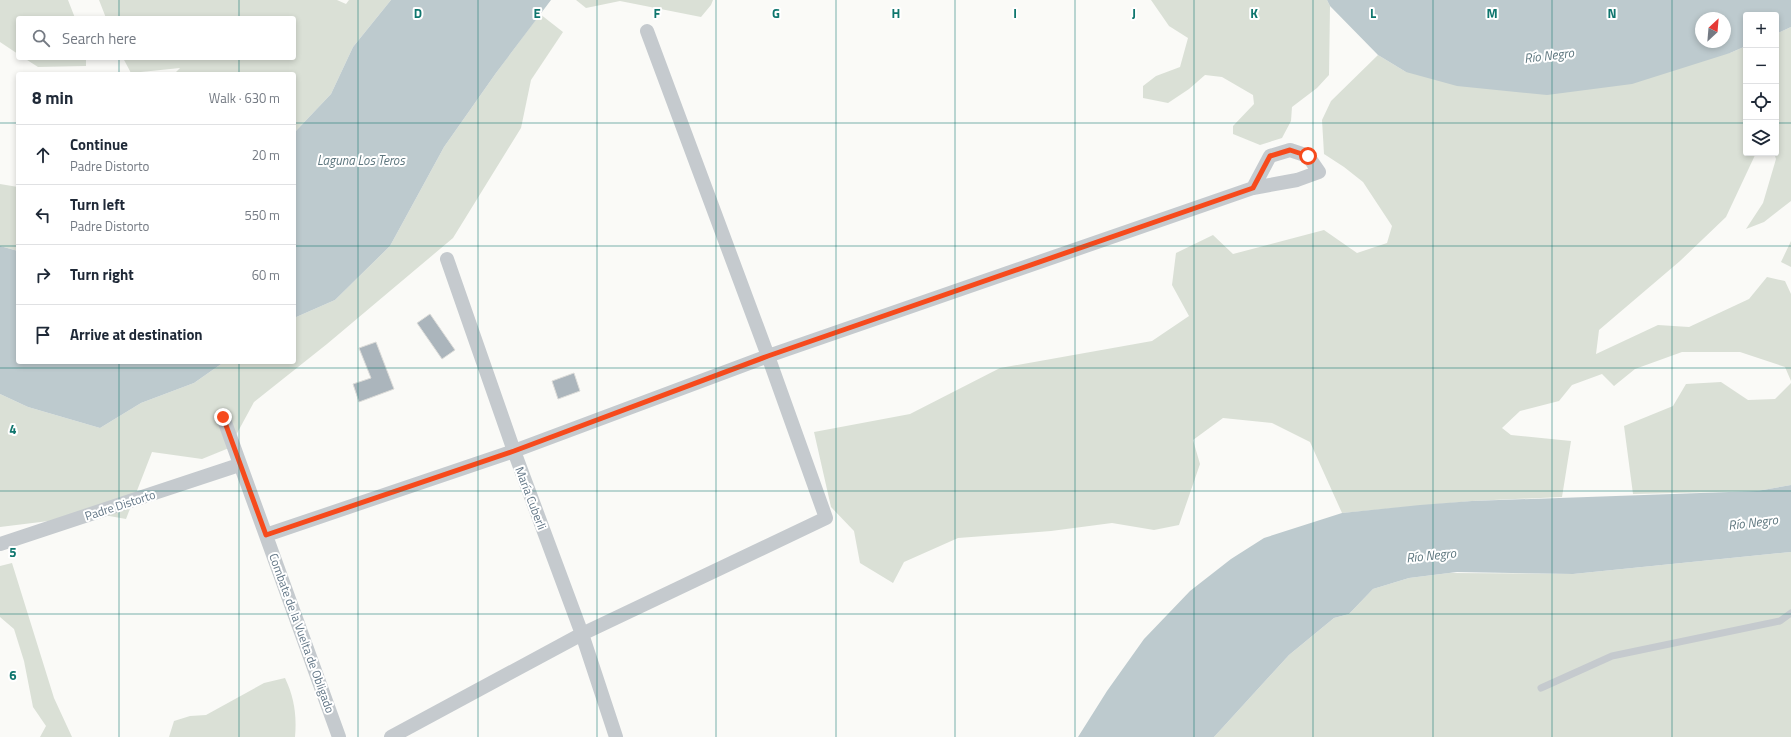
<!DOCTYPE html>
<html lang="en">
<head>
<meta charset="utf-8">
<style>
  body { margin:0; font-family:"Titillium Web",sans-serif; background:#f6f6f7; color:#1f2937 }
  .controls { position:absolute; right:12px; top:12px; display:grid; overflow:hidden; border-radius:4px; box-shadow:0 2px 6px #0003 }
  .controls button { width:36px; height:36px; display:grid; place-items:center; padding:0; border:0; border-bottom:1px solid #e0e1e3; background:#fff; color:#1f2937; font:20px sans-serif }
  .compass { position:absolute; left:1695px; top:12px; width:36px; height:36px; border-radius:50%; background:#fff; box-shadow:0 2px 6px #0003; rotate:26deg }
  .stop { position:absolute; width:12px; height:12px; margin:-9px; border:3px solid #f64a1c; border-radius:50%; background:#fff }
  .stop.end { background:#f64a1c; border-color:#fff; box-shadow:0 1px 4px #0008 }
  .list { margin:0; padding:0; list-style:none }
  h2 { display:flex; justify-content:space-between; align-items:center; height:52px; margin:0; padding:0 16px; font-size:17px }
  h2 small { font-size:13px; font-weight:400; color:#747a83 }
  .list li { display:grid; grid-template-columns:26px 1fr auto; gap:12px; align-items:center; box-sizing:border-box; height:60px; padding:0 16px; border-top:1px solid #e0e1e3 }
  .list b { display:block; font-size:15px; white-space:nowrap }
  .list p { margin:0; font-size:13px; white-space:nowrap; color:#747a83 }
  .list em { font-size:13px; font-style:normal; color:#747a83 }
  .icon { flex:none; width:22px; height:22px; fill:none; stroke:currentColor; stroke-width:2; stroke-linecap:round; stroke-linejoin:round }
  .map { position:relative; flex:none; width:1791px; height:737px; overflow:hidden }
  .search { position:absolute; background:#fff; box-shadow:0 2px 6px #0003; left:16px; top:16px; width:280px; height:44px; display:flex; align-items:center; gap:10px; box-sizing:border-box; padding:0 14px; border-radius:4px; color:#747a83; font-size:15px }
  .panel { position:absolute; background:#fff; box-shadow:0 2px 6px #0003; left:16px; top:72px; width:280px; height:292px; border-radius:4px }
  .map>svg:first-child { display:block }
  .green { fill:#dae0d6 }
  .water { fill:#bdcace; fill-rule:evenodd }
  .building { fill:#abb5bc; stroke:#dcdcd9 }
  .lines { fill:none; stroke-linecap:round; stroke-linejoin:round }
  .lane { stroke:#c5cace; stroke-width:7 }
  .street { stroke:#c5cace; stroke-width:14 }
  .route { stroke:#f64a1c; stroke-width:5 }
  .grid { fill:none; stroke:#0f766e; stroke-width:1; stroke-opacity:0.55 }
  .labels { text-anchor:middle; dominant-baseline:central; stroke-width:4; stroke-linejoin:round; paint-order:stroke }
  .street-label { font-size:12px; fill:#627686; stroke:#fff }
  .water-label { font-size:13px; font-style:italic; fill:#5d767e; stroke:#fff }
  .grid-label { font-size:13px; text-anchor:middle; font-weight:bold; fill:#0f766e; stroke:#fff; stroke-width:4; stroke-linejoin:round; paint-order:stroke }
</style>
</head>
<body>
<div class="map">
<svg width="1791" height="737" viewBox="0 0 1791 737">
  <rect width="100%" height="100%" fill="#fafaf7"/>
  <path class="green" d="M0,0H68L75,18H18V54L0,42Z
    M99,0H337L346,4L349,0H391L353,47L331,94L294,133V74H174L180,68L131,73L123,58H294V18H106Z
    M576,0H713L711,5L701,17L620,1L586,8Z
    M1151,0H1327L1330,6L1329,75L1317,88L1292,107L1291,121L1282,138L1260,145L1233,134V126L1254,104L1253,95L1222,77L1205,75L1189,89L1168,103L1143,98V86L1156,76L1180,67L1188,38L1169,26Z
    M540,14L563,32L531,80L521,128L453,238L327,344L254,402L229,448L202,459L152,452L126,519L87,512L65,519L0,527V394L28,407L100,428L141,403L194,383L224,362H294V318L335,300L390,246L444,147L496,73Z
    M1791,27V201L1764,222L1746,229L1763,203L1776,159L1774,153H1776V34Z
    M1746,46V153H1756L1726,217L1680,261L1599,330L1596,354L1658,325L1689,327L1749,299L1767,277L1785,281L1791,294V381L1785,367L1740,352H1682L1635,369L1614,386L1602,374L1572,385L1559,401L1520,411L1502,428L1511,435L1571,441L1562,497L1472,501L1342,513L1310,442L1272,423L1223,418L1193,440L1200,464L1179,525L1154,530L1112,523L1051,531L958,538L904,562L893,583L860,563L854,531L831,507L814,432L910,414L1000,368L1152,341L1189,316L1172,285L1176,253L1213,235L1233,254L1324,230L1357,253L1387,243L1392,226L1363,182L1344,167L1324,154L1322,120L1331,101L1378,55L1406,72L1730,53Z
    M24,58H86V66L38,67Z
    M0,184L18,187V251L0,246Z
    M1791,241V267L1781,262Z
    M1721,382L1748,400L1775,399L1791,383V485L1757,491L1633,494L1624,426L1673,406L1686,384Z
    M1791,552V737H1214L1289,655L1334,618L1349,614L1373,589L1409,578L1449,573L1573,574Z
    M12,563L54,698L72,737H40L46,726L33,707L24,661L14,629L0,617V566Z
    M285,678C294,697 297,715 295,737H169L174,721L190,716L206,715L264,683Z"/>
  <path class="water" d="M391,0H551L496,73L444,147L390,246L335,300L294,318V133L331,94L353,47Z
    M1327,0H1791V27L1776,34V15H1746V46L1730,53L1632,84L1547,95L1457,86L1406,72L1378,55L1330,6ZM1701,18H1725V42H1701Z
    M0,246L18,251V362H224L194,383L141,403L100,428L28,407L0,394Z
    M1791,485V552L1573,574L1457,572L1409,578L1373,589L1349,614L1334,618L1289,655L1214,737H1078L1107,691L1144,639L1190,591L1231,559L1264,538L1342,513L1420,505L1472,501L1757,491Z"/>
  <path class="building" d="M430,314L455,350L442,359L417,323Z
    M376,342L394,389L359,402L353,384L371,378L359,348Z
    M574,373L580,391L558,399L552,381Z"/>
  <g class="lines">
    <path class="lane" d="M1541,688L1612,656L1780,621L1791,613"/>
    <path class="street" d="M447,259L514,451L582,634L616,737
      M223,417L339,737
      M266,535L514,451L768,356L1253,188L1297,180L1319,172L1308,156L1290,150L1270,156L1253,188
      M0,544L239,465
      M391,737L582,634L826,518L768,356L647,31"/>
  </g>
  <g class="lines">
    <path class="route" d="M223,417L266,535L514,451L768,356L1253,188L1270,156L1290,150L1308,156"/>
  </g>
  <path class="grid" d="M119,0V18M239,0V18M358,0V737M478,0V737M597,0V737M716,0V737M836,0V737M955,0V737M1075,0V737M1194,0V737M1313,0V737M1433,0V737M1552,0V737M1672,0V737M119,58V74M239,58V74M0,123H18M294,123H1746M1776,123H1791M0,246H18M294,246H1791M119,362V737M239,362V737M0,368H1791M0,491H1791M0,614H1791"/>
  <g class="labels">
    <g class="street-label">
      <text transform="translate(531 498) rotate(69)">María Cuberli</text>
      <text transform="translate(120 505) rotate(-18)">Padre Distorto</text>
      <text transform="translate(302 633) rotate(70)">Combate de la Vuelta de Obligado</text>
    </g>
    <g class="water-label">
      <text transform="translate(1549 55) rotate(-7)">Río Negro</text>
      <text x="361" y="160">Laguna Los Teros</text>
      <text transform="translate(1753 522) rotate(-7)">Río Negro</text>
      <text transform="translate(1431 555) rotate(-6)">Río Negro</text>
    </g>
  </g>
  <g class="grid-label">
    <text x="418" y="18">D</text>
    <text x="537" y="18">E</text>
    <text x="657" y="18">F</text>
    <text x="776" y="18">G</text>
    <text x="896" y="18">H</text>
    <text x="1015" y="18">I</text>
    <text x="1134" y="18">J</text>
    <text x="1254" y="18">K</text>
    <text x="1373" y="18">L</text>
    <text x="1492" y="18">M</text>
    <text x="1612" y="18">N</text>
    <text x="13" y="434">4</text>
    <text x="13" y="557">5</text>
    <text x="13" y="680">6</text>
  </g>
</svg>
<div class="controls">
<button>+</button>
<button>−</button>
<button><svg class="icon" aria-label="locate" viewBox="0 0 24 24"><circle cx="12" cy="12" r="6"/><path d="M12 2v4M12 18v4M2 12h4M18 12h4"/></svg></button>
<button><svg class="icon" aria-label="layers" viewBox="0 0 24 24"><path d="M12 4l9 5-9 5-9-5zM3 14l9 5 9-5"/></svg></button>
</div>
<svg class="compass" viewBox="-18 -18 36 36"><path d="M0-13l5 13h-10z" fill="#e53935"/><path d="M0 13l5-13h-10z" fill="#747a83"/></svg>
<div class="stop" style="left:1308px;top:156px"></div>
<div class="stop end" style="left:223px;top:417px"></div>
<div class="search"><svg class="icon" aria-label="search" viewBox="0 0 24 24"><circle cx="10" cy="10" r="6"/><path d="M15 15l6 6"/></svg>Search here</div>
<section class="panel">
<h2>8 min<small>Walk · 630 m</small></h2>
<ul class="list">
<li><svg class="icon" aria-label="ahead" viewBox="0 0 24 24"><path d="M12 20V5M6 11l6-6 6 6"/></svg><div><b>Continue</b><p>Padre Distorto</p></div><em>20 m</em></li>
<li><svg class="icon" aria-label="left" viewBox="0 0 24 24"><path d="M17 20v-9H6M10 6l-5 5 5 5"/></svg><div><b>Turn left</b><p>Padre Distorto</p></div><em>550 m</em></li>
<li><svg class="icon" aria-label="right" viewBox="0 0 24 24"><path d="M7 20v-9h11M14 6l5 5-5 5"/></svg><div><b>Turn right</b></div><em>60 m</em></li>
<li><svg class="icon" aria-label="arrive" viewBox="0 0 24 24"><path d="M6 21V4h12l-3 4 3 4H6"/></svg><div><b>Arrive at destination</b></div></li>
</ul>
</section>
</div>
</body>
</html>
